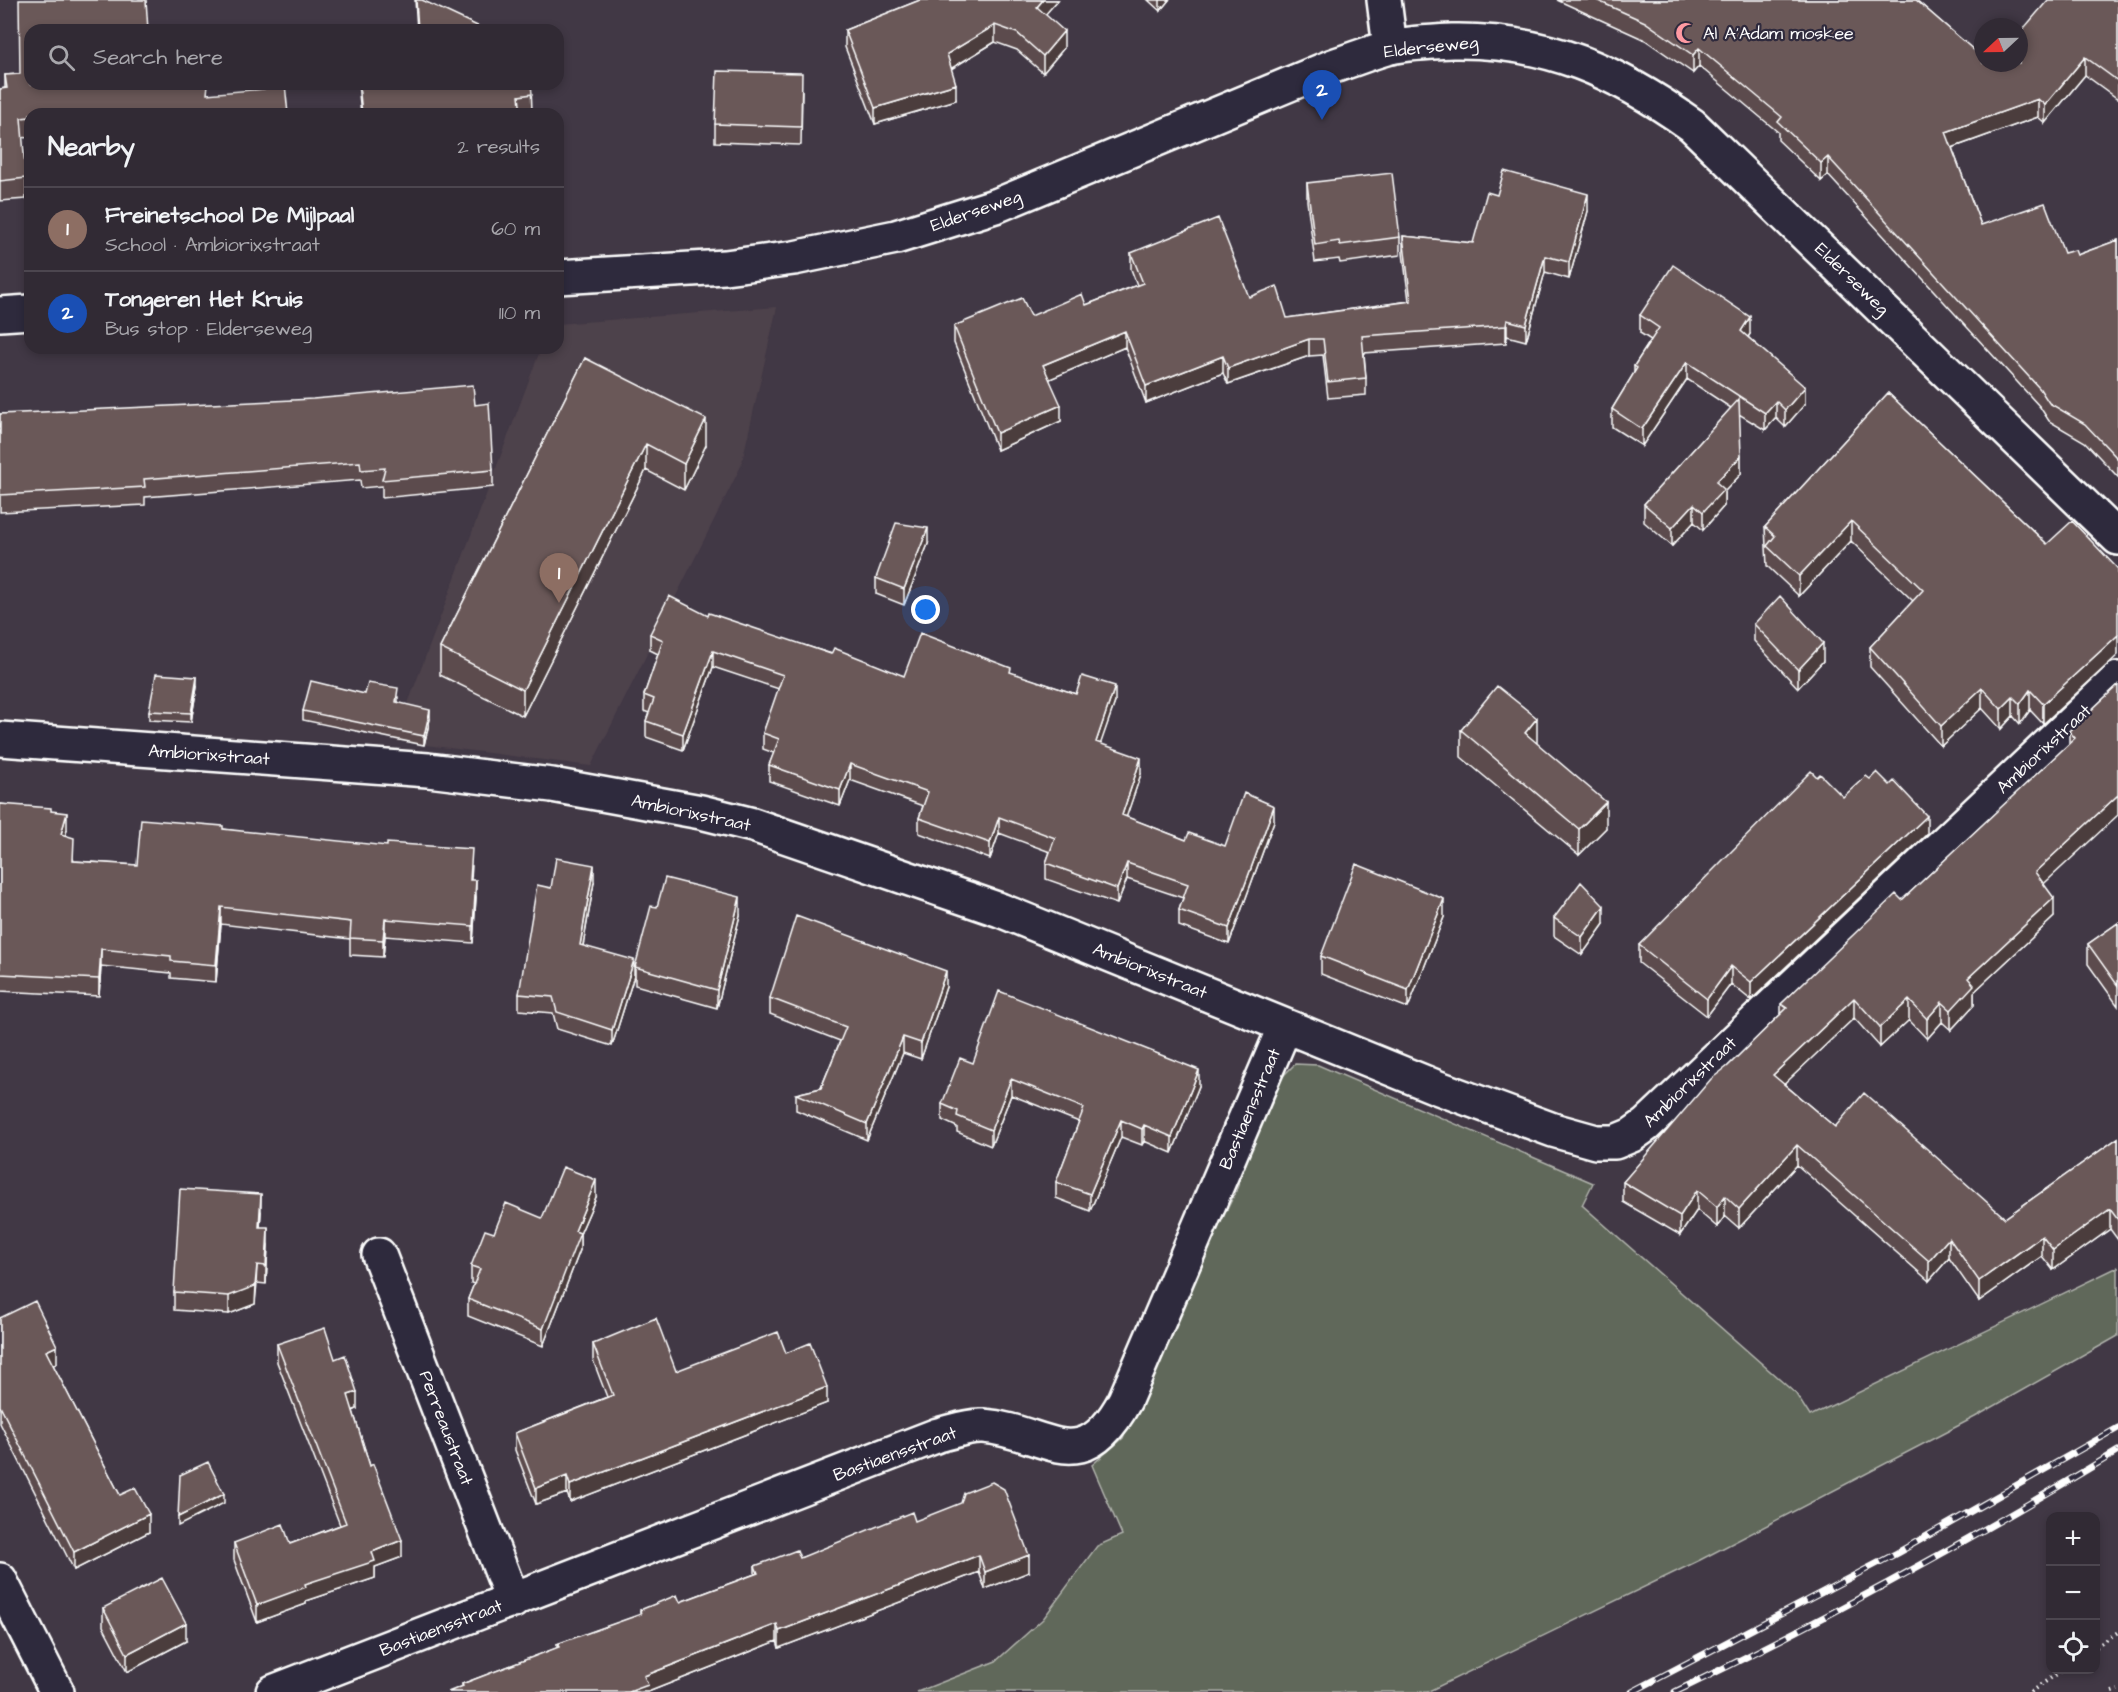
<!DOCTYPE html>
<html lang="en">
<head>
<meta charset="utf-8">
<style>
  body { margin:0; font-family:"Architects Daughter",sans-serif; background:#39323c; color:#f1f3f6 }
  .controls { position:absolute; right:18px; bottom:18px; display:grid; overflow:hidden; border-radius:12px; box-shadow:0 3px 9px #0003 }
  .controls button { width:54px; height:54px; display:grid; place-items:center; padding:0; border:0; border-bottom:2px solid #4c464f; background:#312a34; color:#f1f3f6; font:30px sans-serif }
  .compass { position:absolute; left:1974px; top:18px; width:54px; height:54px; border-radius:50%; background:#312a34; box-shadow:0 3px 9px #0003; rotate:248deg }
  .you { position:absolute; left:926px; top:610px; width:21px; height:21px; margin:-15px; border:4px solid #fff; border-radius:50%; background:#1a73e8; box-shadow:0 0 0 9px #1a73e833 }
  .badge { display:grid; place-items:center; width:39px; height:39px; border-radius:50%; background:#d6ab8b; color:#fff; font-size:20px; font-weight:700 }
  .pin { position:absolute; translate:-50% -50px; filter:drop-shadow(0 2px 3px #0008) }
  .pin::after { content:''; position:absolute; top:32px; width:21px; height:18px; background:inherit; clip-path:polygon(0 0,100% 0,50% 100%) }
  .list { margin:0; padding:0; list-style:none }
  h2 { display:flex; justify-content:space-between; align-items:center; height:78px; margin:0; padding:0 24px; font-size:26px }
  h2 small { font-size:20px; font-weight:400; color:#a8a7ac }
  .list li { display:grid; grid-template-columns:39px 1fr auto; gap:18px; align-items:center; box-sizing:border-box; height:84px; padding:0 24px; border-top:2px solid #4c464f }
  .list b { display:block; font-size:22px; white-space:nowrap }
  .list p { margin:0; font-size:20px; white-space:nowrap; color:#a8a7ac }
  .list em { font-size:20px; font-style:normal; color:#a8a7ac }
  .icon { flex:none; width:33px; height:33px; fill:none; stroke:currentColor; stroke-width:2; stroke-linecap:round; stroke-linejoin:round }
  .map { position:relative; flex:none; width:2118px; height:1692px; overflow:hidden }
  .search { position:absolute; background:#312a34; box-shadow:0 3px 9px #0003; left:24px; top:24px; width:540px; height:66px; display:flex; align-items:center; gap:15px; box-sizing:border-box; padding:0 21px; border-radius:18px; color:#a8a7ac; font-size:22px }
  .panel { position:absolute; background:#312a34; box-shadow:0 3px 9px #0003; left:24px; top:108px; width:540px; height:246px; border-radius:18px }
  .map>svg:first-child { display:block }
  .built { fill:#4e424b }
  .green { fill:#60675a; stroke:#b0b3ac; stroke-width:1.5 }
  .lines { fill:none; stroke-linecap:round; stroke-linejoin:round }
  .street-casing { stroke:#fff; stroke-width:38 }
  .secondary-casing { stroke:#fff; stroke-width:38 }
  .path { stroke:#fff; stroke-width:4; stroke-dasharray:1.5 4.5; stroke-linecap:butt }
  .street { stroke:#2f2a3d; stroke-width:33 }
  .secondary { stroke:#2f2a3d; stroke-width:33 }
  .rail-casing { stroke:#fff; stroke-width:7 }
  .rail { stroke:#2f2a3d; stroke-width:4.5; stroke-dasharray:14; stroke-linecap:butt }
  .wall { fill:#5c4c4d; stroke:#fff; stroke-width:1.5 }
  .shaded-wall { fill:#4b3e3e; stroke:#fff; stroke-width:1.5 }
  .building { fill:#6b5859; stroke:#fff; stroke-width:1.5 }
  .labels { text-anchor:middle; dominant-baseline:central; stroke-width:4.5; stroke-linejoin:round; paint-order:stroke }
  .poi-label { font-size:18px; fill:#fff; stroke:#2f2a3d; text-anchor:start }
  .street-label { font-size:18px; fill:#fff; stroke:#2f2a3d }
</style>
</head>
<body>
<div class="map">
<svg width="2118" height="1692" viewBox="0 0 2118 1692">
  <rect width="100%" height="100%" fill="#413845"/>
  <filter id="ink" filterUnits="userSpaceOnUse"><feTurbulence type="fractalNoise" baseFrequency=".0167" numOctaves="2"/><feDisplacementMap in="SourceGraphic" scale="12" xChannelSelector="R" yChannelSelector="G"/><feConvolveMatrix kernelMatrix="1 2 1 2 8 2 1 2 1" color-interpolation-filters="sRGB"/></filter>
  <g filter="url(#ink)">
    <path class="built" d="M777,307L741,466L591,766L394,741L541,348H558V324Z"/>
    <path class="green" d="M1295,1064L1318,1065L1593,1183L1582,1205L1796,1394L1810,1416L2118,1267V1336L1975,1417L1700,1560L1427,1692H917L996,1661L1043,1619L1097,1546L1122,1535L1092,1465L1123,1438L1142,1386L1236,1191L1274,1085Z"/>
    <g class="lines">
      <defs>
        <path id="street" d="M1384,0L1390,47
          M0,739L428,770L552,785L701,812L753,825L1000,910L1436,1087L1553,1130L1596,1142H1615L1632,1135L1646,1125L2118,679
          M379,1255L513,1601
          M0,1580L57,1692
          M273,1692L938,1435C951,1432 969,1425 983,1426C1047,1431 1081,1482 1125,1400L1285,1026"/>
        <path id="secondary" d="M558,277L725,267L794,258L896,237L998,205L1333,66C1352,60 1371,52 1390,47C1410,43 1433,42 1454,41C1548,40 1616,71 1692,125L2118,538
          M0,314L30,312"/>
      </defs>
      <use href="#street" class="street-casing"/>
      <use href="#secondary" class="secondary-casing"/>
      <path class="path" d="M2096,1647L2118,1632
        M2030,1692L2063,1670
        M2112,1692L2118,1690"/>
      <use href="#street" class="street"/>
      <use href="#secondary" class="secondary"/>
      <defs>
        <path id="rail" d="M1632,1692L1897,1553L2118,1428
          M1675,1692C1827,1619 1974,1538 2118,1451"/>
      </defs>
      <use href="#rail" class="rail-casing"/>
      <use href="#rail" class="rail"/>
    </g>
    <path class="wall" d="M415,0L486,30H417Z
      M920,0H1058L1045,14L1064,48L1043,73L1017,50L995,42L951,69L956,100L875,124L845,47V30Z
      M1148,0H1169L1160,11Z
      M1557,0H1916L1992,66L2118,0V99L2085,75L2045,123L2038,117L1952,148L1981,225L2064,253L2077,255L2118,240V477L2085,442L2049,421L2040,407L1828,175L1821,181L1778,140V132L1699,66L1693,73L1645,40Z
      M148,30L208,94L288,114H30V137L22,138L26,178V199L0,201V89L5,88V75L20,74Z
      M358,84H531L532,112L521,114H361Z
      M802,91L801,145L715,142V124Z
      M1307,183L1400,237V255L1340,263L1339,259L1315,262L1307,201Z
      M1497,195L1588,211L1569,279L1545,272L1526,341L1507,336L1506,343L1364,353L1366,378V395L1328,398L1323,355L1309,356L1228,384L1223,373L1146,403L1125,347L1049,379L1061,421L997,450L954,343V326L1031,316L1086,305L1137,285L1131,269V253L1249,297L1287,318L1409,301L1403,253V236L1473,243Z
      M1640,315L1750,334L1748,337L1805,404L1785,427L1776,418L1765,430L1739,414L1741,474L1724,492V506L1703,530L1694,522L1672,546L1644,522V504L1731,408L1687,379L1642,446L1612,427V409L1634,373V366L1651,340L1640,333Z
      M585,358L706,445L684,490L646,470L523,716L440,675V648Z
      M1888,393L2047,544L2043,724L2030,710L2020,724L2013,716L2001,729L1982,708L1941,746L1870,667V647L1913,601L1851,541L1799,596L1767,566L1765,527Z
      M475,405L493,470V487L382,498V486L361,488L360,480L145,497V505L0,512V414Z
      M928,544L904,605L876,594V578Z
      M708,616L904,676L1011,673L1076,694L1115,702L1100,743L1141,774L1126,817L1186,840L1225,846L1274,821L1229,944L1179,926V910L1183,898L1127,879L1117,904L1046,879V863L1050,852L999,833L990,859L919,833V818L923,806L850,780L840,806L769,781V765L774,753L763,749V733L779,689L713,667L683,750L646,737V721L649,713L644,711V695L658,654L650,650V634Z
      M1754,624L1823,661L1798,688L1754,641Z
      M2118,685L2043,883L2054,917L1974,992V1005L1951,1030L1942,1022L1927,1039L1909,1020L1880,1047L1854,1018L1784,1084L1835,1127L2005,1218L2118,1138V1240L2110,1229L2053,1270L2042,1256L1979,1301L1949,1258L1929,1281L1797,1165L1739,1228L1725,1216L1717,1227L1697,1210L1680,1235L1623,1202V1182L1728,1066L1781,1014V1004L1902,900L2069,744V731Z
      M197,686L191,722L149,720V711Z
      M398,697V702L430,719L424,745L303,720V711Z
      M1461,730L1537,744L1606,828L1579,855L1461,757Z
      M1817,777L1843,797L1927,834L1751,1000L1731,984L1707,1016L1639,963V945Z
      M0,804L51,811L67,830L65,836L74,861L137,865L223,829L472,866L471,880L476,897L473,943L385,936L383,957L350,955V939L221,924L216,982L171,978V973L101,966L99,996L0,991Z
      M594,882L583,946L634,976L612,1046L557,1029L553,1013L519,1010V994L551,888Z
      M657,907L740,915L717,1008L635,985V967Z
      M1444,917L1408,1008L1321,974V956Z
      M1554,918L1604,924L1582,955L1554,936Z
      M2118,923V1006L2088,964V944Z
      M946,987L921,1059L903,1053L867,1140L796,1110V1094L821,1088L840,1041L770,1014V998Z
      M973,1063L1199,1086L1172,1153L1144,1141L1142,1145L1121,1137L1090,1211L1056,1198V1182L1079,1122L1011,1095L991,1146L957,1132V1127L942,1120V1104Z
      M596,1197L580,1234V1250L543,1346L468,1316V1299L474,1284L471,1283V1266L494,1233L542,1218Z
      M261,1212L260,1227L268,1245L266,1284L257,1283L255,1304L229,1314L174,1310V1292Z
      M0,1318L57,1363L53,1365L120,1495L149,1532L74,1570L0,1423Z
      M277,1344L335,1359L357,1409L353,1411L370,1466L402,1557L375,1567V1578L306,1601V1604L257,1622L234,1560V1543L290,1544L340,1525L277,1362Z
      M593,1344L676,1371L786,1353L827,1403L570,1502L567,1493L536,1504L515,1450V1433L607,1397L593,1360Z
      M915,1521L1029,1572L985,1589L979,1572L779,1648L777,1641L648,1692L462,1687V1684L557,1648V1644L640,1615V1610L680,1602L755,1574V1566L800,1558Z
      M103,1608L186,1641L127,1672L103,1626Z"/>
    <path class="shaded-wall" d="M1043,0H1058L1037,24V7Z
      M1160,0H1169L1160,11Z
      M995,25V42L947,71V54Z
      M1064,31V48L1043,73V56Z
      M1699,48V66L1693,73V55Z
      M2085,57V75L2045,123V105Z
      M956,84V100L875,124V108Z
      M2038,99V117L1946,150V132Z
      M1828,157V175L1821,181V163Z
      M1588,194V211L1569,279V262Z
      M1545,256V272L1526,341V325Z
      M1750,317V334L1741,348V331Z
      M1507,320V336L1506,343V326Z
      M1125,331V347L1043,382V365Z
      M1309,339V356L1228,384V368Z
      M1223,356V373L1146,403V386Z
      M1687,362V379L1642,446V429Z
      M1805,387V404L1785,427V410Z
      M1776,401V418L1765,430V413Z
      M1061,405V421L997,450V433Z
      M706,419V445L684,490V464Z
      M646,444V470L523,716V690Z
      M1741,456V474L1724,492V506L1703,530V512L1716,482Z
      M1694,504V522L1672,546V528Z
      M1851,521V541L1799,596V576Z
      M928,528V544L904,605V589Z
      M2118,635V655L2043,724V704Z
      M1823,643V661L1798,688V670Z
      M713,651V667L683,750V734Z
      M197,677V686L191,722V713Z
      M1115,686V702L1096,757V742Z
      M1982,688V708L1941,746V726Z
      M2030,690V710L2020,724V704Z
      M2013,697V716L2001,729V709Z
      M430,710V719L424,745V736Z
      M1537,718V745L1525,733Z
      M1141,758V774L1122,830V815Z
      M850,764V780L840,806V790Z
      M2118,795V815L2035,892V872Z
      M1606,802V828L1579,855V829Z
      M1274,806V821L1229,944V928Z
      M67,813V830L61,851V834Z
      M1927,816V834L1751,1000V982Z
      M999,817V833L990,859V843Z
      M1127,863V879L1117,904V889Z
      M594,865V882L580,962V945Z
      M476,880V897L473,943V926Z
      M740,897V915L717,1008V990Z
      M2054,898V917L1974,992V1005L1951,1030V1010L1968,978Z
      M1444,899V917L1408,1008V990Z
      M1604,906V924L1582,955V937Z
      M221,907V924L216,982V965Z
      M385,919V936L383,957V940Z
      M101,949V966L99,996V979Z
      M634,960V976L612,1046V1030Z
      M1731,966V984L1707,1016V999Z
      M946,971V987L921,1059V1043Z
      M1854,998V1018L1773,1095V1075Z
      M1909,1000V1020L1880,1047V1027Z
      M1942,1002V1022L1927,1039V1019Z
      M903,1037V1053L867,1140V1124Z
      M1199,1070V1086L1172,1153V1137Z
      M1011,1079V1095L991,1146V1130Z
      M1121,1120V1137L1090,1211V1194Z
      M1144,1125V1141L1142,1145V1129Z
      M1797,1145V1165L1739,1228V1209Z
      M596,1180V1197L580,1234V1250L543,1346V1329L575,1231Z
      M1697,1190V1210L1680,1235V1216Z
      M261,1194V1212L259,1245V1227Z
      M1725,1196V1216L1717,1227V1207Z
      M2110,1209V1229L2053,1270V1250Z
      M268,1227V1245L266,1284V1266Z
      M2042,1236V1256L1979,1301V1281Z
      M1949,1238V1258L1929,1281V1261Z
      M257,1265L255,1304L229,1314V1296Z
      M57,1346V1363L46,1369V1351Z
      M827,1387V1403L570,1502V1485Z
      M357,1392V1409L348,1412V1395Z
      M567,1476V1493L536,1504V1488Z
      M224,1494V1503L178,1526V1517Z
      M149,1514V1532L74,1570V1552Z
      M402,1540V1557L375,1567V1578L306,1601V1604L257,1622V1605L305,1584L372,1552Z
      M979,1555V1572L779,1648V1631Z
      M1029,1555V1572L985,1589V1572Z
      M186,1623V1641L127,1672V1654Z
      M777,1624V1641L648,1692H629L644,1676Z"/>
    <path class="building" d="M19,0H146L148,30H30V84H208L207,94L264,89L266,84H285L288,114H99V113L81,114H30V117L21,118L26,178L0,181V89L7,88L5,75L20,74Z
      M416,0H422L486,30H418Z
      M920,0H1043L1037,7L1064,31L1043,56L1017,33L995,25L947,54L956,84L875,108L845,30Z
      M1596,0H1916L1983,58V63H1989L1992,66L1994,63H2019V34L2048,0H2118V81L2085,57L2045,105L2038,99L1946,132L1981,225L2045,203L2064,253L2075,250L2077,255L2118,240V459L2085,424L2049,403L2040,389L1828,157L1821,163L1778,122L1782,117L1699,48L1693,55L1645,22Z
      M717,71L802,73L801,127L715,124Z
      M359,84H531L532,94L519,96L521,114H362Z
      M1504,171L1588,194L1569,262L1545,256L1526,325L1507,320L1506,326L1362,336L1366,378L1328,382L1323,339H1309L1228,368L1223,356L1146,386L1125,331L1043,365L1061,405L997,433L954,326L1022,298L1031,316L1082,294L1086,305L1143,283L1131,253L1218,218L1249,297L1277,286L1287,318L1411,301L1403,236L1473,243L1487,192L1497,195Z
      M1392,173L1400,237L1340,245L1339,241L1315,245L1307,183Z
      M1673,265L1750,317L1741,331L1805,387L1785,410L1776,401L1765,413L1687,362L1642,429L1612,409L1637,368L1634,366L1659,328L1640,315Z
      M585,358L706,419L684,464L646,444L523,690L440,648Z
      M473,385L475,405L489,403L493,470L382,480L385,468L361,470L360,462L144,479L145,487L0,495V414L313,399Z
      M1888,393L2047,544L2072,521L2118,569V635L2043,704L2030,690L2020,704L2013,697L2001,709L1982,688L1941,726L1870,647L1923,590L1851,521L1799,576L1767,546L1775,536L1765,527Z
      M1739,399L1741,456L1716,482L1724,489L1703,512L1694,504L1672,528L1644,504Z
      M896,523L928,528L904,589L876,578Z
      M669,596L708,616L709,613L831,654L834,648L904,676L920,633L1011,668L1010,672L1076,694L1082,676L1115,686L1096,742L1141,758L1122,815L1186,840L1189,833L1225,846L1244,793L1274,806L1229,928L1179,910L1188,884L1127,863L1117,889L1046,863L1055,838L999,817L990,843L919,818L928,792L850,764L840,790L769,765L779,739L763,733L783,675L713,651L683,734L646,721L654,699L644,695L663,640L650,634Z
      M1780,596L1823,643L1798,670L1754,624Z
      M156,674L197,677L191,713L149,711Z
      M311,681L365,694L368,683L398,688L396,702L430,710L424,736L303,711Z
      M2118,685V795L2035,872L2054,898L1968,978L1974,985L1951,1010L1942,1002L1927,1019L1909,1000L1880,1027L1854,998L1773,1075L1835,1127L1864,1093L2005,1218L2118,1138V1220L2110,1209L2053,1250L2042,1236L1979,1281L1949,1238L1929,1261L1797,1145L1739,1209L1725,1196L1717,1207L1697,1190L1680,1216L1623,1182L1711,1079L1728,1066L1787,1008L1781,1004L1896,894L1902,900L2075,738L2069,731Z
      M1497,686L1537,718L1525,733L1606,802L1579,829L1461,730Z
      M1811,771L1817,777L1820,774L1843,797L1866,776L1870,779L1877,772L1890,785L1894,781L1927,816L1751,982L1731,966L1707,999L1639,945Z
      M0,804L51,808V811L67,813L61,834L74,838L73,861L137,865L141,819L223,826V829L387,846V843L472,849L470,880H476L473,926L385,919L383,940L350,938L351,922L221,907L216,965L171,961V956L101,949L99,979L0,974Z
      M556,858L594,865L580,945L634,960L612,1030L557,1012L553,997L519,994L537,885L551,888Z
      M1356,864L1444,899L1408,990L1321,956Z
      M665,878L740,897L717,990L635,967L651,906L657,907Z
      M1581,882L1604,906L1582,937L1554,918Z
      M796,916L946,971L921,1043L903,1037L867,1124L796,1094L821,1088L846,1027L770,998Z
      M2118,923V986L2088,944Z
      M999,991L1199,1070L1172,1137L1144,1125L1142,1129L1121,1120L1090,1194L1056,1182L1084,1108L1011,1079L991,1130L957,1116L958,1111L942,1104L960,1058L973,1063Z
      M563,1167L596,1180L575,1231L580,1233L543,1329L468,1299L480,1269L471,1266L485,1230L494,1233L506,1203L542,1218Z
      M180,1189L261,1194L259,1227H268L266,1266L257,1265L255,1286L229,1296L174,1292Z
      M35,1301L57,1346L46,1351L120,1495L135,1488L149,1514L74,1552L0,1406V1318Z
      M656,1318L676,1371L778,1332L786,1353L810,1343L827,1387L570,1485L567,1476L536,1488L515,1433L613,1395L593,1344Z
      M325,1328L335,1359L345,1355L357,1392L348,1395L370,1466L373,1464L402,1540L372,1552L375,1561L305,1584L306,1587L257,1605L234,1543L283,1524L290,1544L346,1523L277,1344Z
      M208,1462L224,1494L178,1517L180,1475Z
      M992,1482L1004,1489L1029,1555L985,1572L979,1555L779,1631L777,1624L644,1676L648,1685L629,1692H448L463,1686L462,1684L559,1647L557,1644L641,1614L640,1610L677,1595L680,1602L758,1573L755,1566L797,1550L800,1558L912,1512L915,1521L961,1503L964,1493Z
      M162,1578L186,1623L127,1654L103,1608Z"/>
  </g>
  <defs>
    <symbol id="mosque-bare" viewBox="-9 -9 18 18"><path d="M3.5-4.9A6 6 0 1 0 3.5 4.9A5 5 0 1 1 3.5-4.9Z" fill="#ff9aa2" stroke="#2f2a3d" stroke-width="2.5" paint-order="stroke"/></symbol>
  </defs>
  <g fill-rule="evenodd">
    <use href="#mosque-bare" x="1671" y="18" width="30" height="30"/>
  </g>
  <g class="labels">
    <g class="poi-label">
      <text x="1703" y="33">Al A’Adam moskee</text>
    </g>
    <g class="street-label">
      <text transform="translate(1431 47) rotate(-6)">Elderseweg</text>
      <text transform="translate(976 211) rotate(-19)">Elderseweg</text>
      <text transform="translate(1852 279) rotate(44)">Elderseweg</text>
      <text transform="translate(2044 749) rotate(-43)">Ambiorixstraat</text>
      <text transform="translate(209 755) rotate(4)">Ambiorixstraat</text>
      <text transform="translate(691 813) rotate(12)">Ambiorixstraat</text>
      <text transform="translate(1150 971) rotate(22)">Ambiorixstraat</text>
      <text transform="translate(1690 1082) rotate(-44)">Ambiorixstraat</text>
      <text transform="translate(1250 1109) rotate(-67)">Bastiaensstraat</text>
      <text transform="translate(446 1428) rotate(69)">Perreaustraat</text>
      <text transform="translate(895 1454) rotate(-20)">Bastiaensstraat</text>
      <text transform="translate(441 1628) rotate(-21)">Bastiaensstraat</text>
    </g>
  </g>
</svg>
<div class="controls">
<button>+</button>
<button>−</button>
<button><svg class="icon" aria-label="locate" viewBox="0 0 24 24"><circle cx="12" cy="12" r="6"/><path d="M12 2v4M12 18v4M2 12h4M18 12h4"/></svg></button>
</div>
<svg class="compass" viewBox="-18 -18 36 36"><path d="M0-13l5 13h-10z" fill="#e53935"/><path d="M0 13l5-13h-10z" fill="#a8a7ac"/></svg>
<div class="you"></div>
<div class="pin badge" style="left:559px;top:603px;background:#8d6e63">1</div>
<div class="pin badge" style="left:1322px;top:120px;background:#1a4fb4">2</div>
<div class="search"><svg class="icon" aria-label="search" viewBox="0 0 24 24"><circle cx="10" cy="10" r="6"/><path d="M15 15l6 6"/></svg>Search here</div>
<section class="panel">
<h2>Nearby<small>2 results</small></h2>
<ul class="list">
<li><span class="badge" style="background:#8d6e63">1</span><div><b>Freinetschool De Mijlpaal</b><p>School · Ambiorixstraat</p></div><em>60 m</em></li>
<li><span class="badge" style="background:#1a4fb4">2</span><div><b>Tongeren Het Kruis</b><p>Bus stop · Elderseweg</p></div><em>110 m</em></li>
</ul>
</section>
</div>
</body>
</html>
